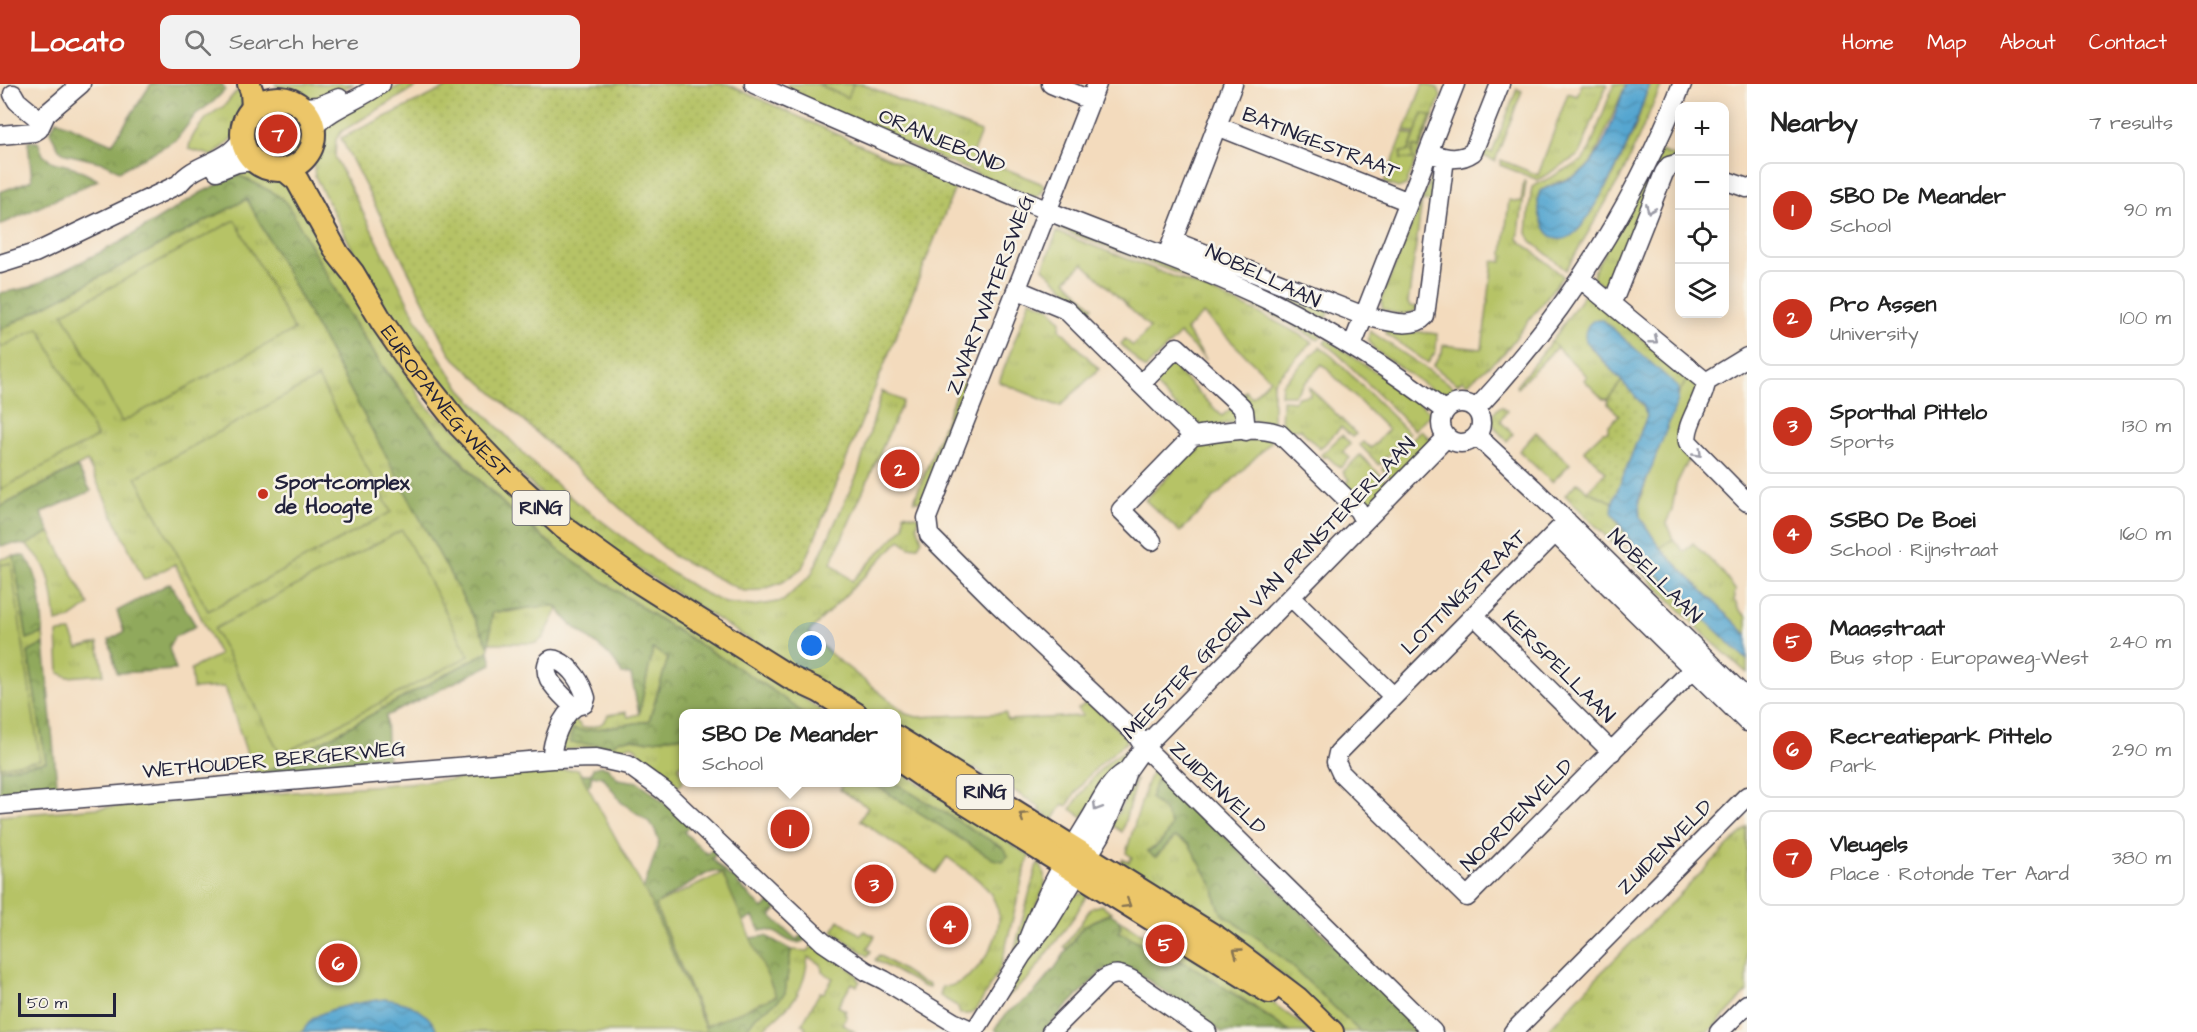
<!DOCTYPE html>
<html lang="en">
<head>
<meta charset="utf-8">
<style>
  body { margin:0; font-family:"Architects Daughter",sans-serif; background:#f2f2f2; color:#222 }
  .controls { position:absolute; right:18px; top:18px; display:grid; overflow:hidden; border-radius:12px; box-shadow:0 3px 15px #0003 }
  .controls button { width:54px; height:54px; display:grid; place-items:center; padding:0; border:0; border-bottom:2px solid #e0e0e0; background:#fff; color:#222; font:30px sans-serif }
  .scale { position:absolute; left:18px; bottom:15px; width:98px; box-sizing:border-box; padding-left:6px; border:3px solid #22223b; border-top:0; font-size:16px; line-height:21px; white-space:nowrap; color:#22223b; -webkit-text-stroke:4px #f7f3e8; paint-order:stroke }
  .you { position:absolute; left:812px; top:562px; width:21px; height:21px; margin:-15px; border:4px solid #fff; border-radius:50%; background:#1a73e8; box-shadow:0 0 0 9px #1a73e833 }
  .badge { display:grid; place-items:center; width:39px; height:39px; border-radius:50%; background:#c8321e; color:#fff; font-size:20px; font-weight:700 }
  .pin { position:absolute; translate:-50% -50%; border:3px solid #fff; box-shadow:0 2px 6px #0006 }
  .popup { position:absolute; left:679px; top:625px; width:222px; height:78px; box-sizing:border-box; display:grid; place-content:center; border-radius:12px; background:#fff; filter:drop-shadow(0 2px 4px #0005); font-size:20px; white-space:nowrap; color:#767676 }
  .popup b { font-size:22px; color:#222 }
  .popup::after { content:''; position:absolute; left:50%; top:100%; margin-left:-12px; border:12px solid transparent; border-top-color:#fff }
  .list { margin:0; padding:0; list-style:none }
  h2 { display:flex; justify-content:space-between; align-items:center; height:78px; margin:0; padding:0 24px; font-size:26px }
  h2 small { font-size:20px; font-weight:400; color:#767676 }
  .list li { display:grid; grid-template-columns:39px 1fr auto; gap:18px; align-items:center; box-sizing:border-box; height:96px; margin:0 12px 12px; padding:0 12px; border:2px solid #e0e0e0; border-radius:12px }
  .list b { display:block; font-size:22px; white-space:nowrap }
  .list p { margin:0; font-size:20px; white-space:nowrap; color:#767676 }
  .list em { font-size:20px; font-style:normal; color:#767676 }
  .icon { flex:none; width:33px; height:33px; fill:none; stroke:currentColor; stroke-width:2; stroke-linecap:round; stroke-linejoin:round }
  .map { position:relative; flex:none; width:1747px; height:948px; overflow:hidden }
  header { display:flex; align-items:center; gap:36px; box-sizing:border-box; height:84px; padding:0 30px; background:#c8321e; color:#fff }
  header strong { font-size:28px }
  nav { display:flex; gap:33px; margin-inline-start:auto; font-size:21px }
  .search { width:420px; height:54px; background:#f2f2f2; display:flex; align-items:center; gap:15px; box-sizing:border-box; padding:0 21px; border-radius:12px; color:#767676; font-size:22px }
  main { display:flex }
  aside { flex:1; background:#fff }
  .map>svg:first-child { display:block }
  .grass { fill:url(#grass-tufts); stroke:#6c7250; stroke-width:1.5 }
  .forest { fill:url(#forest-crowns); stroke:#59664b; stroke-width:1.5 }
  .park { fill:#b6c366; stroke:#6c7250; stroke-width:1.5 }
  .garden { fill:url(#garden-dots); stroke:#6c7250; stroke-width:1.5 }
  .water { fill:url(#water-waves); stroke:#3c6486; stroke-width:1.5 }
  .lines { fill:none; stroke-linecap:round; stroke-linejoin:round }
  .minor-casing { stroke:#413e4e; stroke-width:21 }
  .major-casing { stroke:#413e4e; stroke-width:26 }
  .minor { stroke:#fff; stroke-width:18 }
  .major { stroke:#ecc669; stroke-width:22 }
  .oneway { stroke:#9c9ca7 }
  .oneway2 { stroke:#877452 }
  .poi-dot { fill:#c8321e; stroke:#f7f3e8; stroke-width:2 }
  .labels { text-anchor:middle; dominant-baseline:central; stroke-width:5; stroke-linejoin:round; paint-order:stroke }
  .shield { fill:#f7f3e8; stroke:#62616f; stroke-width:1.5 }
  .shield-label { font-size:20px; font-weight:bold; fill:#22223b }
  .street-label { font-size:21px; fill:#22223b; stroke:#f7f3e8 }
  .poi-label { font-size:21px; font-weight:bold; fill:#22223b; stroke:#f7f3e8; text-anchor:start }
</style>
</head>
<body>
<header>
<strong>Locato</strong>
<div class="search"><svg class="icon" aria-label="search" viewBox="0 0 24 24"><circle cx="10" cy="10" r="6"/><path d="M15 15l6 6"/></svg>Search here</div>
<nav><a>Home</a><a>Map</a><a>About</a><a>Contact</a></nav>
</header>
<main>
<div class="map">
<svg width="1747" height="948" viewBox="0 0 1747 948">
  <defs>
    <pattern id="grass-tufts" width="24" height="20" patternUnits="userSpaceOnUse" patternTransform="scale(1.5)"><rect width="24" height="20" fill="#b6c366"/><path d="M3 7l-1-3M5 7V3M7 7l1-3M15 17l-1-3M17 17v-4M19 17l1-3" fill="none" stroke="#9ca759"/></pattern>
    <pattern id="forest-crowns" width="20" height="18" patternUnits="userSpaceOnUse" patternTransform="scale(1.5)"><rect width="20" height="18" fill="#90a95b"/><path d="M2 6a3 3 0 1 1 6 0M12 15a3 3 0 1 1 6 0" fill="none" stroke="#75894c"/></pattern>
    <pattern id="garden-dots" width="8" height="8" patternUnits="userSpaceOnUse" patternTransform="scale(1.5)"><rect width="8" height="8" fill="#b6c366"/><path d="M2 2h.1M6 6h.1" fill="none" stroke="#9ca759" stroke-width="1.8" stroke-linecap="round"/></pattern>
    <pattern id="water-waves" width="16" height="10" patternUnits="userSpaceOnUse" patternTransform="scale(1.5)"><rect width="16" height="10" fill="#55a6d0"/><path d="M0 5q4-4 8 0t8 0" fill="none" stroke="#4687aa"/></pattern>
  </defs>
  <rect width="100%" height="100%" fill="#f7f3e8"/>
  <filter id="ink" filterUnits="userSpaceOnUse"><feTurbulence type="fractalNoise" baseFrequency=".0167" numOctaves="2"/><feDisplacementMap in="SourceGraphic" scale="12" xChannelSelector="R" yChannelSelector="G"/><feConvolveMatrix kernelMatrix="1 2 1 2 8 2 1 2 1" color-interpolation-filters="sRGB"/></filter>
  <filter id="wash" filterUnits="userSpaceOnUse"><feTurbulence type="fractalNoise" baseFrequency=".008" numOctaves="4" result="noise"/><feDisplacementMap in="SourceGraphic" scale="24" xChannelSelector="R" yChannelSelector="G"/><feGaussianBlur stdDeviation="1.35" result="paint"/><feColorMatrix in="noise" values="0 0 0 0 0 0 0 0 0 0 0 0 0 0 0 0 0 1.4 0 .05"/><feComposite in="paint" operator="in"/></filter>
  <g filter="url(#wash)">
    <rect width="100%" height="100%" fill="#f3dbbd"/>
    <path class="grass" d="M275,0H354C331,10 315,20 290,11C283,8 279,7 275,0Z
      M404,0H421L342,47L336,55L335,73L418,238L449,288L465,310L540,386L575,417L667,486L700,507L725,519L753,522L783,517L811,491L858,389L882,307L903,317L831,479L852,497L904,443V429L919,433L917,442L922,456L918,462L910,463L900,456L808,549L832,571L907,630L917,633L1006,629L1007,636L1083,632L1078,625L1086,619L1092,620L1126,654L1127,658C1101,677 1084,694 1067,722L1063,720L1053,736L1039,726L1040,723L999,697L996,700L981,691L982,689L975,684L972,688L897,649L896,630L865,629L596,458L493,366L422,279L368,196L315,92L313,77L322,44L333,33Z
      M788,0H863L908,20L981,48L972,71L1045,101L1042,108L1036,114L784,10Z
      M1423,0L1438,4L1441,12L1406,101L1398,104L1384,99L1404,48L1414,52L1409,67L1401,75H1413L1412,68L1414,62L1418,64L1423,30L1415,50L1405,46Z
      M1582,0H1607L1579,71L1538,96L1500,81L1501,76L1538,91L1568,9L1577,12Z
      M1614,0H1626L1594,74C1589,81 1585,87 1577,91C1566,97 1538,101 1538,116C1538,125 1543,135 1545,144L1577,147L1581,143L1614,90L1636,42L1649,0H1662L1623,89L1566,186L1531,157L1527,149L1531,109L1532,103L1582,77L1589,67Z
      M240,5L245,26L240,35L237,50L213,72L189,65C189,54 202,37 212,30C215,27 220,25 224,22C230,16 233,9 240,5Z
      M1517,5L1522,7L1495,77L1479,70L1481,65L1492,69Z
      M251 51a27 27 0 1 1 54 0a27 27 0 1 1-54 0Z
      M1661,67L1675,73L1608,206L1593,195L1594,187Z
      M250,85L285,97L412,297C418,312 428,327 443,335L769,591L825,629H803L758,597L672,543L567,473L506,422L475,391L414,324L380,278L348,228L286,118L272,108L238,91L237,88Z
      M1435,85L1433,118L1422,117L1408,219L1410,222L1417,223L1416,226C1408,232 1390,230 1382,224V213Z
      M1524,97L1526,98L1518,155L1563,192L1504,269L1467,300L1463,296L1457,300L1433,282L1442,269L1443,261L1482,265L1493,177L1502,178L1509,116L1521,118Z
      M247,115L489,562V567L255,694L225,603L193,605L191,585L219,571L175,480L144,496L87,377L0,423V246Z
      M1060,141L1148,174L1260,220L1322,252L1318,256L1283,236L1208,201L1059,145Z
      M1057,148C1142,182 1233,210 1312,258L1273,298V339L1253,337L1241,312L1245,307L1252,313L1270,295L1203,230L1186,246L1206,276L1180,250L1145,285L1121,260L1125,255L1133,262L1150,244L1083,179L1066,196L1093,223L1089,227L1043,184Z
      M1181,166L1330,226L1326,237Z
      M1584,211H1588L1688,293L1679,310L1678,303L1673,299L1603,236L1598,235L1590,263L1622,297L1608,315H1603L1584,296L1587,292L1551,258Z
      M1030,216L1049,223L1061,237L1060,245L1099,285L1061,321H1056L999,298Z
      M1387,244L1437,250L1436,267L1428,279L1385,249Z
      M1370,247L1455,304L1445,315L1374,265L1368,255Z
      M1327,255L1405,308L1431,329L1414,346L1339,271L1324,259Z
      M1320,263L1333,273L1409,349L1379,381L1360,361L1363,358L1371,364L1388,346L1322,280L1294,311H1281L1282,300Z
      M1179,275L1184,278L1177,287L1222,332L1234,322L1241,338L1197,344L1153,299L1170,277Z
      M973,296L925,417H914L960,299Z
      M1309,303L1356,350L1352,353L1341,343L1320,365L1300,345H1281L1282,316L1295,317L1298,313L1310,311Z
      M1421,346L1432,357L1400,393L1397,390L1392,395L1382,385Z
      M1536,348L1570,380L1552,398L1519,367Z
      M1342,351L1350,360L1343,368L1350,374L1340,384L1327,372L1324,374L1321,371Z
      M1270,354L1272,357L1180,448L1145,416L1199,361Z
      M1360,371L1388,399L1379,409L1381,411L1366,425L1343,404L1349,396L1343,388Z
      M1578,398L1587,407L1613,418C1612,434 1621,444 1630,456L1619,465L1565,411Z
      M50,448L89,521L69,535L56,538C52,507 52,480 26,461Z
      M1673,455L1684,468L1693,459L1724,490L1736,507L1734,510L1735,512L1734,517L1738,521L1737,523L1747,533V551L1660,464Z
      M1633,461L1643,476L1747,576V589L1710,556L1623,469Z
      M14,472L27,555L43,549L44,560L28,569L46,678L0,686V475Z
      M538,522H556L558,525L543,554L536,559H489L492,528H508Z
      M71,548L78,564L98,559L104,590L68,593L59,589L57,549Z
      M653,564L668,574L649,637L584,647L573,645L570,656L571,659L612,661L619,656L632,655L645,657L683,652V680L679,682L683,698L679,702L658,687L647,688C642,678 642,665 630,661L614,667L583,664L565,666L560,662V658L574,635L583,644C594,643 604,642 608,631L626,628L628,633L639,630Z
      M1130,665L1083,733L1071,725C1085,703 1105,673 1130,665Z
      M1154,683L1169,697L1150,714L1164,726L1172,740C1167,753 1160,762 1147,767L1156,773L1175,753L1189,760L1214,804L1217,819L1293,883L1360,948H1342L1263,873L1212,837L1120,780L1123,775L1129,778L1132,773L1126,769L1147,699Z
      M897,685L1030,772L1026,781L1001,882L977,925L969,930H960L957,922L940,912L942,903C971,903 999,862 999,834C999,828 995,818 992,812C983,796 962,784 947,773L936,789L860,736L868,723L840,706L842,701L839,699L896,698Z
      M1135,696H1136L1122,748L1112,741Z
      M1747,743V908L1709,948H1552L1549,945L1597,893Z
      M1039,779L1045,790V802L1016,868L1015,864L1036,784Z
      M1089,807L1076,830L1030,893L1004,916L1015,893L1073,813Z
      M1101,821L1112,828L1083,842L1074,855L1075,856L1073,859L1072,858L1067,865L1064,863L1091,824Z
      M1118,835L1174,869L1177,864L1259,909L1312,948H1290L1243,915L1118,848L1121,843Z
      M839,836L861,851L864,847L875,852L867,865L871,867L868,872L832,847Z
      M815,859L859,892L857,895L860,897L857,902L852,899L838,922L846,927L844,929L847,932L842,940L855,948H803L806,943L802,940L820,908L824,909L833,894L822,888L821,880L808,873C803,916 789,921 760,948H744L756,932L778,917L785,909L791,866L808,867Z
      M879,871L922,899L929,900V903H924L875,876Z"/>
    <path class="forest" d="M151,0H222L225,6L213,18L196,30L176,56L119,87L104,79L66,70L59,65L50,48L56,36L112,60Z
      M28,57L38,58L43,71L53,78L73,83L98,96L0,141V108L32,96Z
      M238,91L272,108L286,118C317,172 345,228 380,279C428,348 501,425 569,474C603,498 639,522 674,545C718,572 763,597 803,629L684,630L683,652L645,657L632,655L620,656L612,661L571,659L570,656L573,645L584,647L649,637L668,574L653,565L639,630L631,591L622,590C610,565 591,558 571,540C565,535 561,528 556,522C534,522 514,527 492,528L489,562L247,115L0,246V209L31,203L121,158L202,108Z
      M77,383L91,407L41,429L50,448L26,461L13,460L0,462V423Z
      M14,472H24C41,488 42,527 43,549L27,555Z
      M170,499L196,542L174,553L169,564L176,586L117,589L109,556L124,548L117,527Z
      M44,560L58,712L0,717V686L46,678L28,568Z
      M489,567L492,580L386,632L388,684L255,694Z
      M600,682L607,683L618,695L638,698L648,705L690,741L684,748L707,770L713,764L718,768L712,775L731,794L738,788L743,793L737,799L763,825L770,818L777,825L771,832L797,856L803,850L807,854C792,870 779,841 760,847L753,833L743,838L722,789L713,787L706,790L655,821L706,942L776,912L750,854L766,852L791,866L785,909L778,917L756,932L744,948H692L642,810L659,758L655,746L648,737L621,718L603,693L592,691L590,701L545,721L564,690H591L593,684Z
      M1158,692L1169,697L1422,948H1360L1293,883L1263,858L1222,830L1217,819L1214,804L1189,760L1175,753L1155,773L1147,767C1160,763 1167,752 1171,740L1164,726L1150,714Z
      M872,699H895L1005,765L1008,772L1003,777L993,775Z
      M1111,830L1118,835L1121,843L1118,848L1195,884L1290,948H1222L1135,887L1123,882L1102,887L1042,948H997L995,944L1008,928L1033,910L1055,884L1083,842Z"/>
    <path class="park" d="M817,0H853L848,14Z
      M1423,29L1431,32L1419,64L1414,62L1412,67L1413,75H1401V68L1409,67Z
      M235,136L294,246L122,338L63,229Z
      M39,244L97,353L0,406V264Z
      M1688,293L1696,301L1697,306L1678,348C1678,360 1682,365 1690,373L1676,401L1672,426L1666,439L1673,455L1660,464L1640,433L1638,420L1679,310Z
      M318,294L391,428L208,527L136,393Z
      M402,446L469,572L281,671L214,545Z
      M11,479L40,676L0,683V481Z
      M578,685L647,811L707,948H0V732Z
      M722,789L776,912L706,942L655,821Z"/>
    <path class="garden" d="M454,0H727L955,104L809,469L802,484L783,498L761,506L743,507L673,472L451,271L341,54Z
      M1551,258L1557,263L1517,304L1516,302Z
      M1622,297L1643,321L1647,332L1613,418L1587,407L1606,388L1584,366L1603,348H1608V342L1619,331L1608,320V315Z
      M1501,322L1507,327L1500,337L1513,350L1507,357C1496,346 1484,335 1501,322Z"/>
    <path class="water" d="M1626,0H1649C1635,45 1620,82 1595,121C1589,130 1584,141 1576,148C1547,174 1533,124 1540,107C1553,100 1567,97 1579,90C1602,77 1617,24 1626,0Z
      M1598,235L1603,236L1678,303V316L1639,415L1640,433L1660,464L1747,551V576L1643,476L1612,428L1613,418L1647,332L1643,321L1586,257C1583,248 1588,237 1598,235Z
      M385,915C408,918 428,926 438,948H302C305,944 308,940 311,936C326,923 365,918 385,915Z"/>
  </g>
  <g filter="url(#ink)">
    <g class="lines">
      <defs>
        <path id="minor" d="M754,0C855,45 956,89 1058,131C1129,160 1203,184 1272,218C1333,249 1391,285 1445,327
          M1051,0L1090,16
          M1097,0L927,434L929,451L998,520L1136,650L1144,663L1433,948
          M13,10L17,17L41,37
          M303,23L318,22L339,14
          M1217,42L1409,118
          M314,43C332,23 360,16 381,0
          M0,51L34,48L39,45L46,30L81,0
          M1433,70C1447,75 1460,77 1473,68L1500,0
          M1445,74L1425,232C1412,247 1381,235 1364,232L1455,0
          M217,87L237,79L253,77
          M1724,96L1747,104
          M1173,157L1364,232L1352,262
          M1169,166L1233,0
          M0,180L35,169L179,100C195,78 229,79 242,54
          M1581,195L1706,298
          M1018,206L1066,226L1193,352
          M1609,218L1616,210L1664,89L1669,82L1680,79
          M1706,298C1705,316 1683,342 1688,358L1747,418
          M1706,298L1747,273
          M1141,300L1177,263L1241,322L1244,327L1246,347
          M1441 339a20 20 0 1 1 40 0a20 20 0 1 1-40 0Z
          M1476,325C1566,229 1634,122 1682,0
          M1193,352C1220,349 1253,340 1280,350L1358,426L1364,437
          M1477,352L1533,404L1747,615
          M1567,437L1338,669L1336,678L1341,689L1467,813L1693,585
          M1555,449L1747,638
          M1152,457L1121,426L1193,352
          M1291,513L1393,612
          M1474,531L1612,668
          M552,675C551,659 561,632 575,623C578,621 581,621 584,620L586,614C582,600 572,583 558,577C545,570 545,587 549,595C554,605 566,615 574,623
          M0,721L552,675L596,674L628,681L664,707L823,858L866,887L884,896L953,938L975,948
          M1028,855C1044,812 1066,774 1090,735C1100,719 1108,698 1125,688
          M974,948L1022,871L1048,838L1101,751L1119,710L1127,687L1144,663L1446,354
          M1051,948L1104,895C1115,888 1121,890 1132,896L1207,948
          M1513,948L1747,712
          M1719,948L1747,920"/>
        <g id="major">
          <path d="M249,0L252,8L253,24"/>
          <circle cx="278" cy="50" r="36"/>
          <path id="s1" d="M285,86L297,96L338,170L353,189L382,238L413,283L459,341L514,398L563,443L639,498L791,594L819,607L856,630"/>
          <path d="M896,653L1219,855L1297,914L1332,948"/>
          <path d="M896,674L928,696L1269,908"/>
        </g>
      </defs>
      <use href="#minor" class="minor-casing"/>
      <use href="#major" class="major-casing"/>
      <use href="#minor" class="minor"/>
      <use href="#major" class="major"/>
    </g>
    <defs><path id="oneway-chevron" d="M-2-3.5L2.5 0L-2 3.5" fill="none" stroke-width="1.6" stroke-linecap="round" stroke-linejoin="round" transform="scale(1.5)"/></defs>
    <g class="oneway">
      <use href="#oneway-chevron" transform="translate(1650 125) rotate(112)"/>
      <use href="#oneway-chevron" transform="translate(1654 256) rotate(39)"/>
      <use href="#oneway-chevron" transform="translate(1698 369) rotate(46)"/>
      <use href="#oneway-chevron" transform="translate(1097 723) rotate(121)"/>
    </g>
    <g class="oneway2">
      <use href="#oneway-chevron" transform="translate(1023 732) rotate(-148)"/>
      <use href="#oneway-chevron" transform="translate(1127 820) rotate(32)"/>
      <use href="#oneway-chevron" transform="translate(1237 868) rotate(-144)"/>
    </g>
  </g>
  <circle class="poi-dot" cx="263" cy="410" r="6"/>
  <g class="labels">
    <g class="shield">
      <rect x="512.5" y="407" width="57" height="34" rx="4.5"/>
      <rect x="956.5" y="691" width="57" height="34" rx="4.5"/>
    </g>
    <g class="shield-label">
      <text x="541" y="424">RING</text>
      <text x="985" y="708">RING</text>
    </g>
    <g class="street-label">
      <text transform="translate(942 57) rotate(23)">ORANJEBOND</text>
      <text transform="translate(1321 59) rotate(21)">BATINGESTRAAT</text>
      <text transform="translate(1263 192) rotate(25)">NOBELLAAN</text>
      <text transform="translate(990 211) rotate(-69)">ZWARTWATERSWEG</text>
      <text stroke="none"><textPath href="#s1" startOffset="284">EUROPAWEG-WEST</textPath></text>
      <text transform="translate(1655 492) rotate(45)">NOBELLAAN</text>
      <text transform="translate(1269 504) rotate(-46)">MEESTER GROEN VAN PRINSTERERLAAN</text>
      <text transform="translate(1464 508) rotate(-45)">LOTTINGSTRAAT</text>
      <text transform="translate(1559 583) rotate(45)">KERSPELLAAN</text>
      <text transform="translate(274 676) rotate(-5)">WETHOUDER BERGERWEG</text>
      <text transform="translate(1218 704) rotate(44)">ZUIDENVELD</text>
      <text transform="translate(1517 731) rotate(-45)">NOORDENVELD</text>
      <text transform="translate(1665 763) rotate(-45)">ZUIDENVELD</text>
    </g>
    <g class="poi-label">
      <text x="275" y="398">Sportcomplex<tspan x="275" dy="24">de Hoogte</tspan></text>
    </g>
  </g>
</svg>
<div class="controls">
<button>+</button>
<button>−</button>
<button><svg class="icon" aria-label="locate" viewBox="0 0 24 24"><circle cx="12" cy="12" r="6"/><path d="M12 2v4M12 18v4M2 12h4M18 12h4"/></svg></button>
<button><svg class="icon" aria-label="layers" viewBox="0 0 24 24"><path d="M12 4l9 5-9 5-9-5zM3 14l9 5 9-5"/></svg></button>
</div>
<div class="scale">50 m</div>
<div class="you"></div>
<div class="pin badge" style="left:790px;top:745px">1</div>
<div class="popup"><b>SBO De Meander</b>School</div>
<div class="pin badge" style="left:900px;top:385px">2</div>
<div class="pin badge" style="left:874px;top:800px">3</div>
<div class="pin badge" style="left:949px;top:841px">4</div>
<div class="pin badge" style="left:1165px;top:860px">5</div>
<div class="pin badge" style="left:338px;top:879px">6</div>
<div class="pin badge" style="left:278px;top:50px">7</div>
</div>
<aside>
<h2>Nearby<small>7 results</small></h2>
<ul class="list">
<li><span class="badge">1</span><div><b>SBO De Meander</b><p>School</p></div><em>90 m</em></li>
<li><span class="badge">2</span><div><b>Pro Assen</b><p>University</p></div><em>100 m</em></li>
<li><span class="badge">3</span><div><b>Sporthal Pittelo</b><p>Sports</p></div><em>130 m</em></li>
<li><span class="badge">4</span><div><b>SSBO De Boei</b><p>School · Rijnstraat</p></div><em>160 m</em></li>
<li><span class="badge">5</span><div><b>Maasstraat</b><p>Bus stop · Europaweg-West</p></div><em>240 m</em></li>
<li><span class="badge">6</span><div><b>Recreatiepark Pittelo</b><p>Park</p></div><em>290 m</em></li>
<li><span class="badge">7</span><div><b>Vleugels</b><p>Place · Rotonde Ter Aard</p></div><em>380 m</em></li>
</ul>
</aside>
</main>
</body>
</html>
